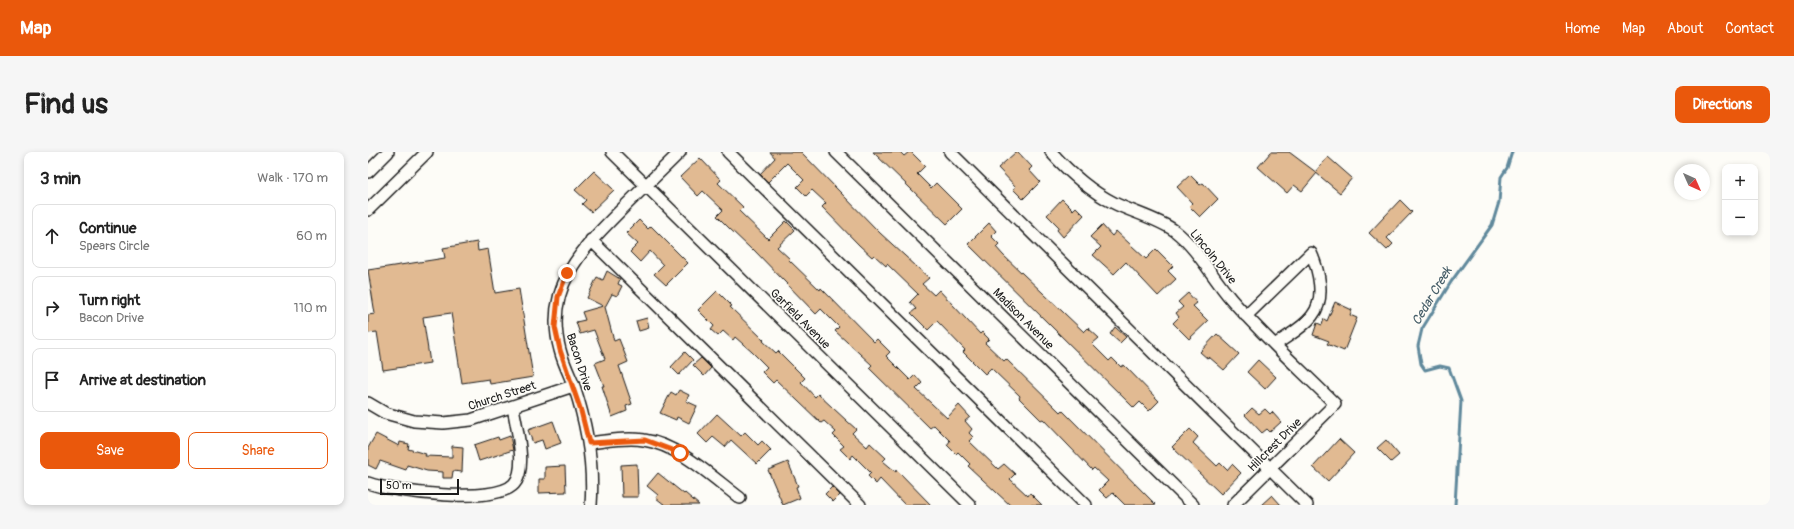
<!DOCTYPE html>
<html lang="en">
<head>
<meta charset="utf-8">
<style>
  body { margin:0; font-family:Pangolin,sans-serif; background:#f6f6f6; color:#222 }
  .controls { position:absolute; right:12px; top:12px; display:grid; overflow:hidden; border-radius:8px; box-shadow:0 2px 6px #0003 }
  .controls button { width:36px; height:36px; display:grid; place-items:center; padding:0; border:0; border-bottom:1px solid #e0e0e0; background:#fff; color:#222; font:20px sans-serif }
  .compass { position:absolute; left:1306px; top:12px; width:36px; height:36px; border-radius:50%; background:#fff; box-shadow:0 2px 6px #0003; rotate:135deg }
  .scale { position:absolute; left:12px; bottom:10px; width:79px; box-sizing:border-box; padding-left:4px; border:2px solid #1c1c1c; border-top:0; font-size:11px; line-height:14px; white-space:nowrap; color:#1c1c1c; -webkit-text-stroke:3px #fdfcf7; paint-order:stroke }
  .stop { position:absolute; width:12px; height:12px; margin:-9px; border:3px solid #ea580c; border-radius:50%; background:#fff }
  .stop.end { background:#ea580c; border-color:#fff; box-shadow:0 1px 4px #0008 }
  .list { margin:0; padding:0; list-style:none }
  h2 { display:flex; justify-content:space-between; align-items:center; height:52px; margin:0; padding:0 16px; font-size:17px }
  h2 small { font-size:13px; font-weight:400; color:#767676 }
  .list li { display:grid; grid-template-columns:26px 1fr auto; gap:12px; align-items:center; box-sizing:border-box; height:64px; margin:0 8px 8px; padding:0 8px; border:1px solid #e0e0e0; border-radius:8px }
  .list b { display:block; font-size:15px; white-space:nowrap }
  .list p { margin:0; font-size:13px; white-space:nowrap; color:#767676 }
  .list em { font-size:13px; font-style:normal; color:#767676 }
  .actions { display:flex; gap:8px; padding:12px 16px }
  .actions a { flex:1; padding:9px 0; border:1px solid #ea580c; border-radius:8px; text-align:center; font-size:14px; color:#ea580c }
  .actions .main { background:#ea580c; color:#fff }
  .icon { flex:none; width:22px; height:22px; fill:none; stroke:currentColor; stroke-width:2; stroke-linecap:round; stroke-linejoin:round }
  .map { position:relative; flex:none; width:1402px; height:353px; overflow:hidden; border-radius:8px }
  header { display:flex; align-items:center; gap:24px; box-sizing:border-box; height:56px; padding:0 20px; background:#ea580c; color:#fff }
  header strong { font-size:19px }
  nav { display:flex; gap:22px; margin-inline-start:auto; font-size:14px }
  .intro { display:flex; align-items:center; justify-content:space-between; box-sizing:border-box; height:96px; padding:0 24px }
  h1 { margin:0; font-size:28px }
  .button { padding:10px 18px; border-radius:8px; background:#ea580c; color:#fff; font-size:14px; font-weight:700 }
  main { display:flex; gap:24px; padding:0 24px }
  aside { flex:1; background:#fff; border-radius:8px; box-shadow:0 2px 6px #0003 }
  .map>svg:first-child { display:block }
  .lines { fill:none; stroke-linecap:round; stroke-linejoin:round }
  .stream { stroke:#61899c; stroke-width:3 }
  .building { fill:#e1ba92; stroke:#1c1c1c }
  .minor-casing { stroke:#1c1c1c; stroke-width:14 }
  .minor { stroke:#fdfcf7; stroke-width:11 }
  .route { stroke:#ea580c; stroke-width:5 }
  .labels { text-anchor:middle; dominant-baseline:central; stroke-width:3.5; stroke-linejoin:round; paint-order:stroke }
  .street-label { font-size:12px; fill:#1c1c1c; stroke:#fdfcf7 }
  .water-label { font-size:13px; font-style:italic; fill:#445c67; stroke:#fdfcf7 }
</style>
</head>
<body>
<header>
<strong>Map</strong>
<nav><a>Home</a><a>Map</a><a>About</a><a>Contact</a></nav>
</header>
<div class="intro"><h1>Find us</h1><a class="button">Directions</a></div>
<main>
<aside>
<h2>3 min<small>Walk · 170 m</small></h2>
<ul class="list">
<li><svg class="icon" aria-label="ahead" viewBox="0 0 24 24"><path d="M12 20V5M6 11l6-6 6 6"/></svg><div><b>Continue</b><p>Spears Circle</p></div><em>60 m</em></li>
<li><svg class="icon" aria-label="right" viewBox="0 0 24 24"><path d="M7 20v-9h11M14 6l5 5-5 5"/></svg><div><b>Turn right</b><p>Bacon Drive</p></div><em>110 m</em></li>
<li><svg class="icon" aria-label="arrive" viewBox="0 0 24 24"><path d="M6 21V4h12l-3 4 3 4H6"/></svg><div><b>Arrive at destination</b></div></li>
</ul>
<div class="actions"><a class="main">Save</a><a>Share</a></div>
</aside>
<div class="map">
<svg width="1402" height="353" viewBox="0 0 1402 353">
  <rect width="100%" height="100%" fill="#fdfcf7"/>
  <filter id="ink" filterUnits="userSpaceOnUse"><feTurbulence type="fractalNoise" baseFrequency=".025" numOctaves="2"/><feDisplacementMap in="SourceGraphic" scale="8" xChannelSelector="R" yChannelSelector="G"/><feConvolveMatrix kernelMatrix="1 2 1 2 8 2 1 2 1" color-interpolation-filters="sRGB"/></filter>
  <g filter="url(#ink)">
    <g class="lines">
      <path class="stream" d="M1087,353L1093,249L1081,216L1072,214L1057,218L1053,212L1050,194L1054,177L1083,130L1124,73L1131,50L1133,25L1139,16L1144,0"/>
    </g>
    <path class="building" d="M402,0H433L512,81L561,126L554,132L566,143L571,138L612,182L614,180L621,187L617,191L636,209L638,207L692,260L694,258L788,353H757L745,341L739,346L731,338L740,329L726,316L724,318L675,267L673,268L651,246L652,244L623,216L617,222L595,200L597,198L569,169L560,178L543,161L548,157L542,150L550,142L519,112L518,114L506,103L504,105L491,93L454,55L458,51L444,38L438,44L429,35L436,28L419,11L400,30L392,22L407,6Z
      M505,0H532L536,4L541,0H543L557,14L549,22L563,36L568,31L594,57L579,72Z
      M648,0H650L664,15L661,18L672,30L655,47L645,37L648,35L630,16Z
      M903,0H921L949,21L934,39L926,33L919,41L890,15Z
      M960,5L984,26L972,41L947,20Z
      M332,6L353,28L350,31L375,55L371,59L400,87L418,69L427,78L409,95L422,107L421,108L452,138L453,136L506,190L509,187L522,200L518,204L542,228L547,223L554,231L548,237L579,266L591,253L602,265L597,269L604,277L601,281L605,285L601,289L630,317L636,312L647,322L642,327L660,344L662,341L674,353H642L600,314L602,312L590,300L588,302L579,293L582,289L566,273L562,276L501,216L504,213L467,179L471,175L453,157L448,162L385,97L384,98L361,76L349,64L355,58L335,39L330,44L312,25Z
      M226,19L246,38L223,60L214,52L218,48L207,38Z
      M822,23L832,33L835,31L850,47L832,65L821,54L824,51L809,35Z
      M694,47L705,58L708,55L716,63L695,85L689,78L691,75L679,63Z
      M1032,48L1044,60L1019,86L1025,92L1019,98L1001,81Z
      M271,68L280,77L283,74L320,111L298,133L286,122L295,113L282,99L272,110L262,100L270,92L258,81Z
      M621,71L628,79L623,84L631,92L628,95L635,103L716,180L720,176L731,186L724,192L741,209L744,206L753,215L756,213L791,249L781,259L772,250L766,256L600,92Z
      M734,73L744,84L748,79L778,107L788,97L805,114L800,119L808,127L790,144L758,110L746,122L725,103L733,95L722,85Z
      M109,90L110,99L120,97L127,141L151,137L165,225L122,232L121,227L94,231L83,161L55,165L62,211L15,218L9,180L0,181V163L7,162L0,118L77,106L75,96Z
      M239,119L252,127L250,132L254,134L249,144L244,142L237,155L246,189L251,187L260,210L251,214L264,252L258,254L259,259L244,265L234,234H236L227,211L237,207L226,178L212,182L208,170L217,168L214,160L235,154L219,146L229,125L235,128Z
      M349,139L364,154L362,155L396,188L395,189L408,201L410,199L437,226L433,230L447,245L450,242L479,269L488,277L484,281L499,295L502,291L518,306L515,309L528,320L529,318L563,353H537L512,327L508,332L500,324L503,321L485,303L482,307L472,297L476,294L465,283L468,280L456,269L453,271L408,228L405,231L394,220L399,215L384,200L367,185L365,188L355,179L350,184L343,178L346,174L330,158Z
      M820,141L829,151L825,154L840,169L821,187L805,171L811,165L808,161L815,155L810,150Z
      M967,150L984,158L982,163L989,166L976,199L959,192L961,189L945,183L949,171L954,173L956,167L959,169Z
      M279,166L281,176L271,179L268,169Z
      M747,175L758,185L752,191L742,182Z
      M849,182L871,202L856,218L841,205L840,207L832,200Z
      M317,200L325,208L311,223L303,215Z
      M333,206L343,216L336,224L325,213Z
      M890,208L908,225L897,237L879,220Z
      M311,238L321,243L318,249L329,254L321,271L309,265L308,268L292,261L303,240L308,243Z
      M884,256L891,262L897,257L902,262L904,260L913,270L902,280L899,277L894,281L877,263Z
      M349,262L373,284L377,280L390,293L394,289L403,298L389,312L363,288L357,295L345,285L339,291L330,282Z
      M185,269L193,291L177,297L174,288L165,291L160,278Z
      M822,277L830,285L825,291L849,314L852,311L859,318L864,312L873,321L853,342L804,295Z
      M8,282L31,294L32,290L41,292L40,297L58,302L57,304L84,305V294L95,295L94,320L85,319L84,326H75V320L59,319L39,313L38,318L12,309L8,317L0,313V296Z
      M142,284L145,298L111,309L106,293L130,285L131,288Z
      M971,287L986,301L960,329L945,315Z
      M1018,288L1031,303L1023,310L1009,296Z
      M420,310L430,334L428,335L432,346L415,353L400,318Z
      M269,312L270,345H254L253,313Z
      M197,314L198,340L171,341V327H177V315Z
      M290,321L316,342L317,341L331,353H297L288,346L290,343L279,334Z
      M464,335L472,343L465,350L457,342Z
      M904,343L913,353H893Z"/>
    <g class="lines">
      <defs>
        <path id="minor" d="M244,0L602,353
          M360,0L718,353
          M468,0L825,353
          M582,0L939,353
          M683,0C701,20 722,39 746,51C764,60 791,67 807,79C830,97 844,125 863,147C895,184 932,217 967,252L865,353
          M0,20L20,0
          M0,58L59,0
          M223,88L492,353
          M878,164L943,101C951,119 958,147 944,164C935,176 919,184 907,193
          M0,251L17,261L46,269L75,271L103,268L205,234
          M221,291C239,289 258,285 276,288C311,293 344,325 372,346
          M0,331C25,340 127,353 146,332C160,317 148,274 145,255
          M223,353C226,312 219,273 206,234C201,222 195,210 192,198C175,136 214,97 254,57C273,38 293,19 312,0"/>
      </defs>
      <use href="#minor" class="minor-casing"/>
      <use href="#minor" class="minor"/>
    </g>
  </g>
  <g class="lines" filter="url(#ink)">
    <path class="route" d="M199,121L190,145L187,175L192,198L213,259L221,291L277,288L312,301"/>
  </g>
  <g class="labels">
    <g class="street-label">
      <text transform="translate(845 105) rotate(51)">Lincoln Drive</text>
      <text transform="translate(432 167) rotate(45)">Garfield Avenue</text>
      <text transform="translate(655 167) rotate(45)">Madison Avenue</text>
      <text transform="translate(211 210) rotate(72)">Bacon Drive</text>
      <text transform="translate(134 244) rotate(-18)">Church Street</text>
      <text transform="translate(907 293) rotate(-45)">Hillcrest Drive</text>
    </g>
    <g class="water-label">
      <text transform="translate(1064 144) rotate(-59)">Cedar Creek</text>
    </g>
  </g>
</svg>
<div class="controls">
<button>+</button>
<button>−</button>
</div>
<svg class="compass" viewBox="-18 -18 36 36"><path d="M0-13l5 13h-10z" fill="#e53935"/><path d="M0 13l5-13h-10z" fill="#767676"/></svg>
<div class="scale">50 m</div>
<div class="stop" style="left:312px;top:301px"></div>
<div class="stop end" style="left:199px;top:121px"></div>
</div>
</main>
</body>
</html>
